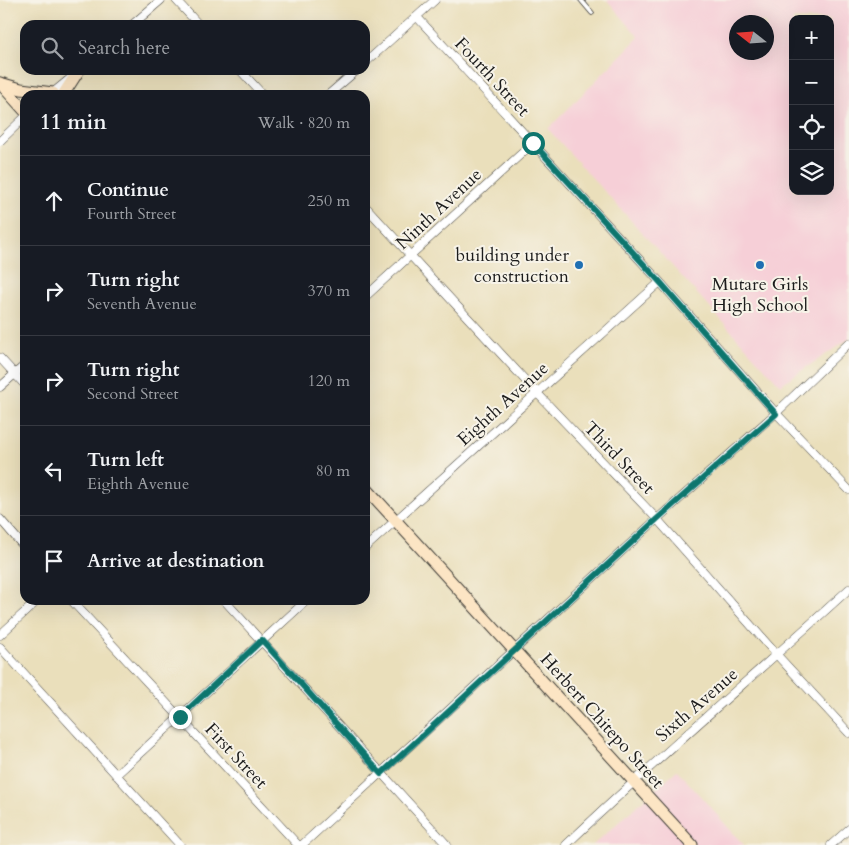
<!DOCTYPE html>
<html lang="en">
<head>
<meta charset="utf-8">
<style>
  body { margin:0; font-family:Cardo,serif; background:#242831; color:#f1f3f6 }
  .controls { position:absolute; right:15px; top:15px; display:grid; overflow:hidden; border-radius:10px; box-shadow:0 5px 20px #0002 }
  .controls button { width:45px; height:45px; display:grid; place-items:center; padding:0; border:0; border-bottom:1px solid #363941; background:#171b24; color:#f1f3f6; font:25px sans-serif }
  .compass { position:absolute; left:729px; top:15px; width:45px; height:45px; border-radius:50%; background:#171b24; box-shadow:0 5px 20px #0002; rotate:287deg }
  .stop { position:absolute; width:15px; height:15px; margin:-11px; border:4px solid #0f766e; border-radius:50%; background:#fff }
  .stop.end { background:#0f766e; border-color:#fff; box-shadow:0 1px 5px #0008 }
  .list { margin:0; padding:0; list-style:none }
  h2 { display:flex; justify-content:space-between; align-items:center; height:65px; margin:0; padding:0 20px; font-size:21px }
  h2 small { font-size:16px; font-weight:400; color:#9ea1a6 }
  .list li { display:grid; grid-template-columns:32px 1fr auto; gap:15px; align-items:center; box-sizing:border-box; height:90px; padding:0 20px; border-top:1px solid #363941 }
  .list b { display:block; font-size:19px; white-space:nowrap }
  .list p { margin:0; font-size:16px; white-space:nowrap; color:#9ea1a6 }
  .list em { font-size:16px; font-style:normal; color:#9ea1a6 }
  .icon { flex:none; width:28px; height:28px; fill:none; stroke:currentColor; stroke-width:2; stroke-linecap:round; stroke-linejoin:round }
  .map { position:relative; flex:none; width:849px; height:845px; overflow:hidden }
  .search { position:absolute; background:#171b24; box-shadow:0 5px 20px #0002; left:20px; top:20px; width:350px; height:55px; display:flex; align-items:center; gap:12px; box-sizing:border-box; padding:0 18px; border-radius:15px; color:#9ea1a6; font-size:19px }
  .panel { position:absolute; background:#171b24; box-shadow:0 5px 20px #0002; left:20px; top:90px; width:350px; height:515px; border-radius:15px }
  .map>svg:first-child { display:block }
  .built { fill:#f6cfd7; fill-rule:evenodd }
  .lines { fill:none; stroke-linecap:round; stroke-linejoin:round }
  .service-casing { stroke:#3b3934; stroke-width:5.5 }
  .minor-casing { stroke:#3b3934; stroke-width:9 }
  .secondary-casing { stroke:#3b3934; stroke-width:13 }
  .service { stroke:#fff; stroke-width:4 }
  .minor { stroke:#fff; stroke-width:8 }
  .secondary { stroke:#fce5c4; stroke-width:11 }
  .route { stroke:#0f766e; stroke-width:6 }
  .poi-dot { fill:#1f6fb2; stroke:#f7f3e8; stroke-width:2 }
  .labels { text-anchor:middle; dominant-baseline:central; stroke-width:4; stroke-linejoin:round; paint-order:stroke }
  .street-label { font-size:18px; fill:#1c1c1c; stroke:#f7f3e8 }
  .poi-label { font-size:18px; fill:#1c1c1c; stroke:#f7f3e8; text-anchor:end }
</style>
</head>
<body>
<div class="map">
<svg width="849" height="845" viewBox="0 0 849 845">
  <rect width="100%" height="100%" fill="#f7f3e8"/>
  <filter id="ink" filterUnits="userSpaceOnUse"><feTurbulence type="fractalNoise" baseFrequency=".02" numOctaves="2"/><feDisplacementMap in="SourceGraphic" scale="10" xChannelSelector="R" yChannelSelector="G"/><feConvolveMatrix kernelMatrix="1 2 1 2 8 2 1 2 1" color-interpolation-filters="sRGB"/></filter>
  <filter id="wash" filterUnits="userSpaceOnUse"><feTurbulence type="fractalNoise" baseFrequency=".0096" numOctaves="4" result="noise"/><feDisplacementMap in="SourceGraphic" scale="20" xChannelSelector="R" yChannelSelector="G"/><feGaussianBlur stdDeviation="1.12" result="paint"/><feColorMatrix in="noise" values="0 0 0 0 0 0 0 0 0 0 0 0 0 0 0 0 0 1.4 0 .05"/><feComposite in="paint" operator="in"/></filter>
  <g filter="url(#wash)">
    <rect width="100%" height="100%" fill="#eadfbb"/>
    <path class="built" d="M607,0H849V339L780,385L548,129L639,37ZM793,19H830V191H793ZM736,22H766V52H736Z
      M677,770L744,845H593Z"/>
  </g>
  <g filter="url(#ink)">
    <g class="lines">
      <defs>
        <path id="service" d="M581,0L592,13"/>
        <path id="minor" d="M176,0L199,25
          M417,17L660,282L776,413L849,490
          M132,25L161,0
          M365,63L435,0
          M240,70L263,95
          M50,95L72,77
          M328,95L357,70
          M0,141L25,117
          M365,206L537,393L657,519L777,655L849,733
          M365,297L533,143
          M0,358L25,385
          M0,387L25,365
          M0,519L25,548
          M365,548L660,282
          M71,600L298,845
          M224,600L447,845
          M0,635L38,600
          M0,647L180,845
          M116,775L307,600
          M302,845L657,519L776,413L849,343
          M566,845C658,757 755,675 849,589
          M831,845L849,829"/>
        <path id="secondary" d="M0,83L21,89L53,93
          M0,83L25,111
          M63,95L79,70
          M365,487L692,845"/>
      </defs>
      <use href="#service" class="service-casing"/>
      <use href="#minor" class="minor-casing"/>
      <use href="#secondary" class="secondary-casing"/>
      <use href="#service" class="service"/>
      <use href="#minor" class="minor"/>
      <use href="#secondary" class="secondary"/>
    </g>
  </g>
  <g class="lines" filter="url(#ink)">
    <path class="route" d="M180,717L262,640L381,774L657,519L776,414L660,282L533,143"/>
  </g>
  <g class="poi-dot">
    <circle cx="579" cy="265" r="5"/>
    <circle cx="760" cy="265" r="5"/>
  </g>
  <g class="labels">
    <g class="street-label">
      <text transform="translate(492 77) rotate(47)">Fourth Street</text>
      <text transform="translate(439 209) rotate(-43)">Ninth Avenue</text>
      <text transform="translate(503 404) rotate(-42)">Eighth Avenue</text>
      <text transform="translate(619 458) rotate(46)">Third Street</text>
      <text transform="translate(697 705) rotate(-41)">Sixth Avenue</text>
      <text transform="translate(602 721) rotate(48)">Herbert Chitepo Street</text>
      <text transform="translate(236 756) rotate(47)">First Street</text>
    </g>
    <g class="poi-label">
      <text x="569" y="255">building under<tspan x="569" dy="21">construction</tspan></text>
      <text x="760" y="284" text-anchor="middle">Mutare Girls<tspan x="760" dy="21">High School</tspan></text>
    </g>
  </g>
</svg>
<div class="controls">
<button>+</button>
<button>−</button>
<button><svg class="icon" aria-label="locate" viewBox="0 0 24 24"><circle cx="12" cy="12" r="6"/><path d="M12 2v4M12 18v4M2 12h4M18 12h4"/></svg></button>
<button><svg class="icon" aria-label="layers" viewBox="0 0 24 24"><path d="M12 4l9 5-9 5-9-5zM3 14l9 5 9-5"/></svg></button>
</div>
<svg class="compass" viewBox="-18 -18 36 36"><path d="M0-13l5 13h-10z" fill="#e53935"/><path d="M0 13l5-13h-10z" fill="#9ea1a6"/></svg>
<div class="stop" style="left:533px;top:143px"></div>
<div class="stop end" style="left:180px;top:717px"></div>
<div class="search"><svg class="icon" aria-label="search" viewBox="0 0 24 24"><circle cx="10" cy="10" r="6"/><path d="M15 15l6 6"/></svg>Search here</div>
<section class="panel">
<h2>11 min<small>Walk · 820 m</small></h2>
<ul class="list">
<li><svg class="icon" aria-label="ahead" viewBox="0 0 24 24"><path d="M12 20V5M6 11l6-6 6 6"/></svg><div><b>Continue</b><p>Fourth Street</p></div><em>250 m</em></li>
<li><svg class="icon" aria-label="right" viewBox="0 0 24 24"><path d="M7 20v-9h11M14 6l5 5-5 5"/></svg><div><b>Turn right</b><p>Seventh Avenue</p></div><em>370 m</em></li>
<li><svg class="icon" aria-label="right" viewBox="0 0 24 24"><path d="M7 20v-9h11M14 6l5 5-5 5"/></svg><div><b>Turn right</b><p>Second Street</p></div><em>120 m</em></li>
<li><svg class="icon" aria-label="left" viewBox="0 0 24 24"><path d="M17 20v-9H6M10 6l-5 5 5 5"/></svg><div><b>Turn left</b><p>Eighth Avenue</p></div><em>80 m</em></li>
<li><svg class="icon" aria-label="arrive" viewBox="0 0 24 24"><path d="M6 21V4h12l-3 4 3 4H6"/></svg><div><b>Arrive at destination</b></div></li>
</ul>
</section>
</div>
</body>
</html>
